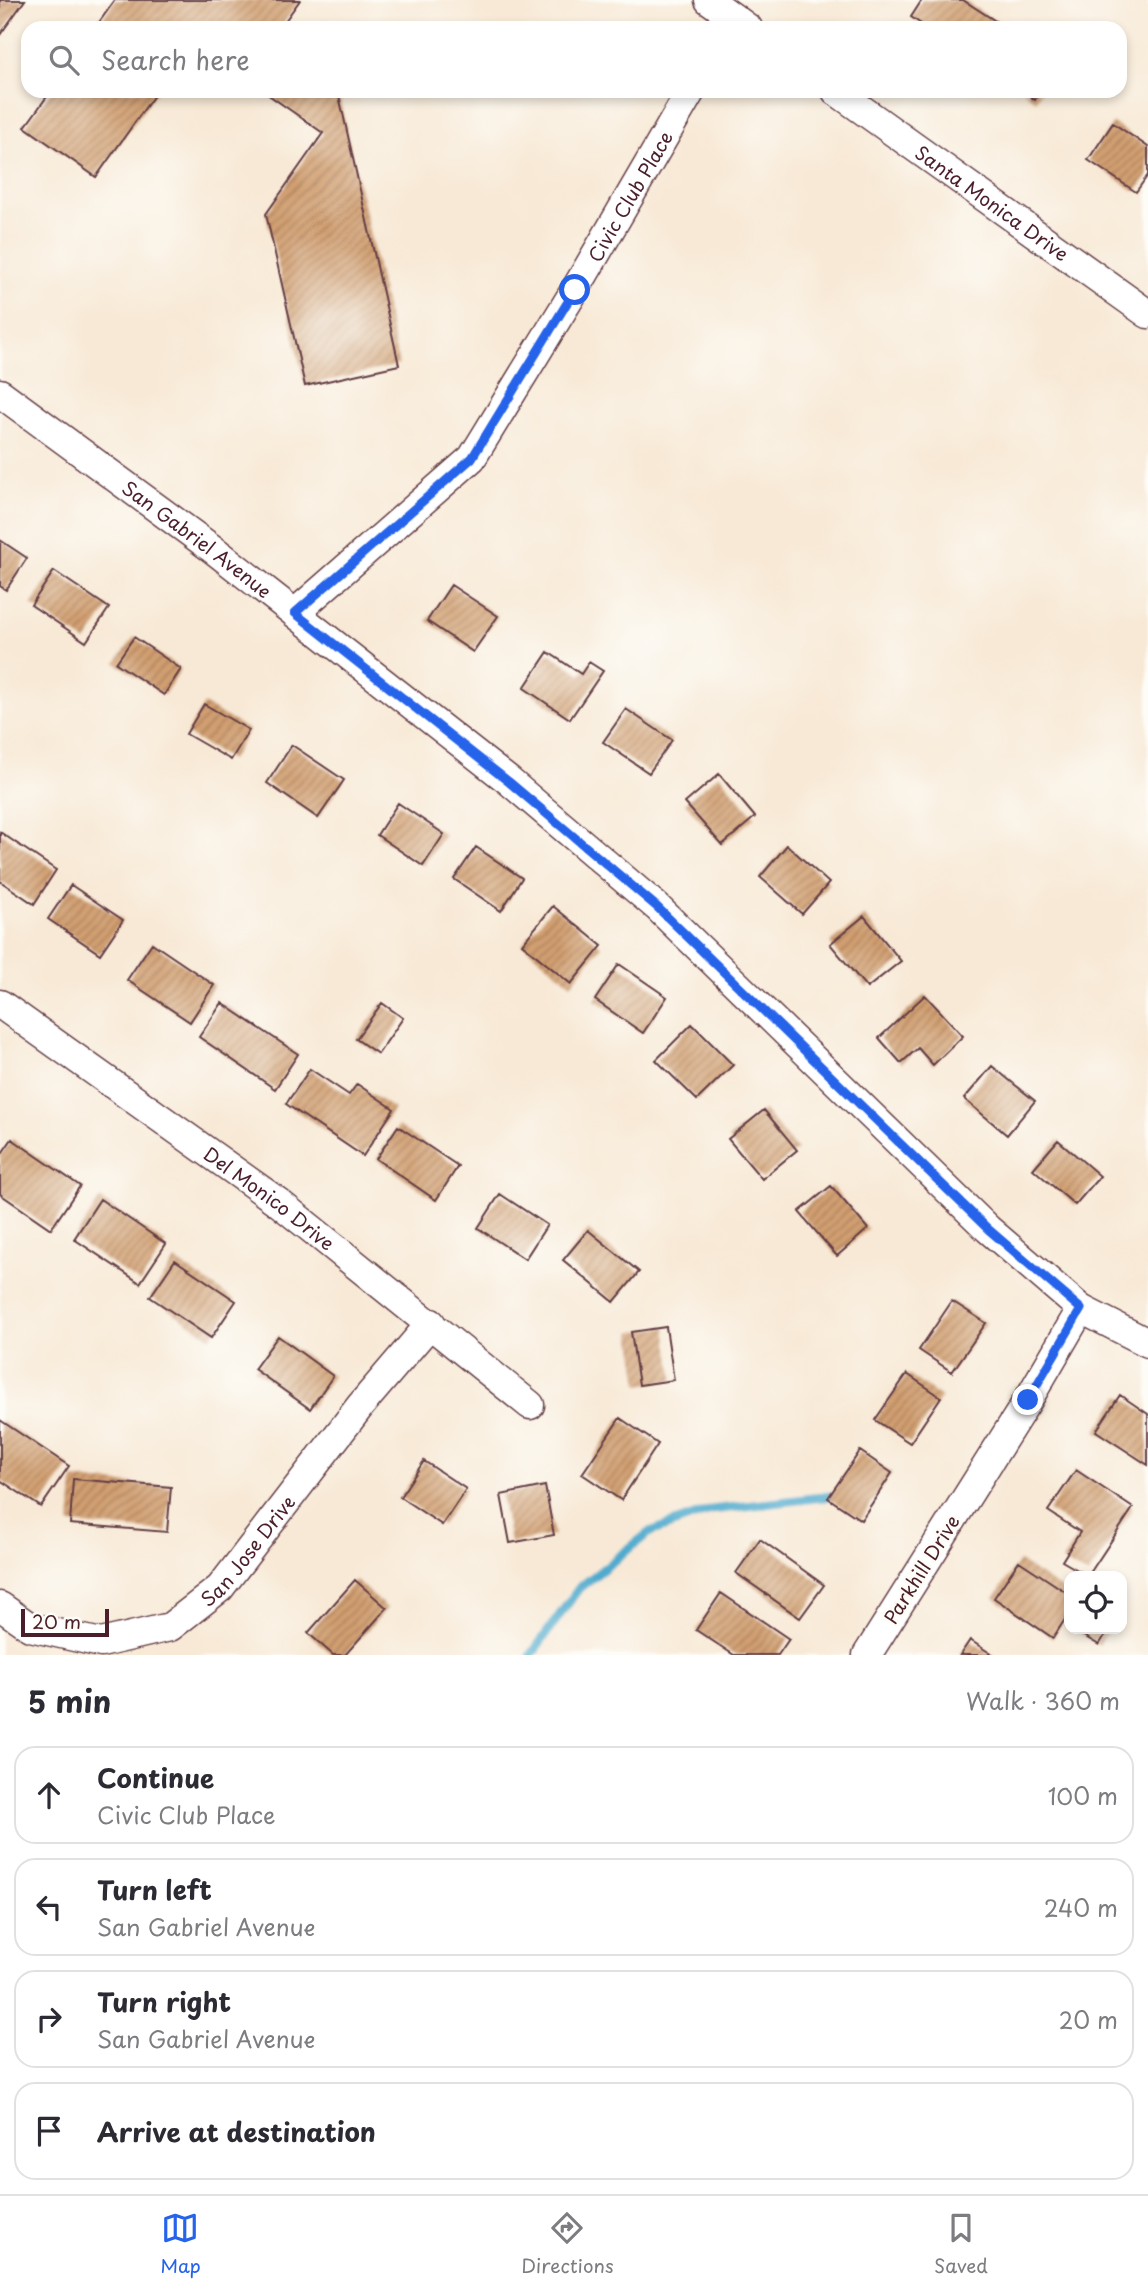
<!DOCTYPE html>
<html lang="en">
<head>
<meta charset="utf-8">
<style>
  body { margin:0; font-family:"Playpen Sans",sans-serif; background:#f2f2f3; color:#2b2b33 }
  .controls { position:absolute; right:21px; bottom:21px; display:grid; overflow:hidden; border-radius:14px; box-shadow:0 4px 10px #0003 }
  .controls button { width:63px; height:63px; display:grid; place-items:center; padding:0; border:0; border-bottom:2px solid #e1e1e2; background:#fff; color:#2b2b33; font:35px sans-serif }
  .scale { position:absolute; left:21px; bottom:18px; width:88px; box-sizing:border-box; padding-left:7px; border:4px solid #4a1f2b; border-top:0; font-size:19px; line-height:24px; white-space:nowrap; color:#4a1f2b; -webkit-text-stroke:5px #fdfcf7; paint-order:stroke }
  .stop { position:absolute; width:21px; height:21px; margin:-16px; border:5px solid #2563eb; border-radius:50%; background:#fff }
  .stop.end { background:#2563eb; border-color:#fff; box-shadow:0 2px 7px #0008 }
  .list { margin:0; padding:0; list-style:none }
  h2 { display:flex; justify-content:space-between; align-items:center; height:91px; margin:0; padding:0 28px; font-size:30px }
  h2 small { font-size:23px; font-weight:400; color:#7c7c81 }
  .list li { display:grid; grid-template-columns:46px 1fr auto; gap:21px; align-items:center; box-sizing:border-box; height:98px; margin:0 14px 14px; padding:0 14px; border:2px solid #e1e1e2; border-radius:21px }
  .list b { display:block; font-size:26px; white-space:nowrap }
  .list p { margin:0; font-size:23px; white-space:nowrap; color:#7c7c81 }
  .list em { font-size:23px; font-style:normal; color:#7c7c81 }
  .icon { flex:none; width:38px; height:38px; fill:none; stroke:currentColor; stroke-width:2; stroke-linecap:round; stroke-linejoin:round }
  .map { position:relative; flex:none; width:1148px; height:1655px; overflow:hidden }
  .search { position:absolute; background:#fff; box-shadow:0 4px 10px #0003; left:21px; right:21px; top:21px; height:77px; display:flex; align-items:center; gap:18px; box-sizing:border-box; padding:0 24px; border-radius:21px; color:#7c7c81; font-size:26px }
  .sheet { height:539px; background:#fff }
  nav { display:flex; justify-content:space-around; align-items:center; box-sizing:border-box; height:98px; border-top:2px solid #e1e1e2; background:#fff; font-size:19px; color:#7c7c81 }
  nav a { display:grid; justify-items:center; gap:4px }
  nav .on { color:#2563eb }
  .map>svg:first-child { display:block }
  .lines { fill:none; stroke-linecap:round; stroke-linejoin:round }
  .stream { stroke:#50abce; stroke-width:9 }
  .building { fill:url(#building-hatch) }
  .street-casing { stroke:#643d45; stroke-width:31 }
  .street { stroke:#fff; stroke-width:28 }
  .route { stroke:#2563eb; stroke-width:9 }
  .labels { text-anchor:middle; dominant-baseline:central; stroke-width:6; stroke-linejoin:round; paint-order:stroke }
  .street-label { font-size:19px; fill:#4a1f2b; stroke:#fdfcf7 }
</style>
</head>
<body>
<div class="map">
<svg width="1148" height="1655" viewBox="0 0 1148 1655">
  <defs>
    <pattern id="building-hatch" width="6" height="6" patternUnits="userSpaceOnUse" patternTransform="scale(1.75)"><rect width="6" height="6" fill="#d19f71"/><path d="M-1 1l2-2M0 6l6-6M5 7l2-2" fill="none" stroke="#ac815d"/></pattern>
  </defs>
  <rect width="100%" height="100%" fill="#fdfcf7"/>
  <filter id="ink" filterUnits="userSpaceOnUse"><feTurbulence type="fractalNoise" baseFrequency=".0143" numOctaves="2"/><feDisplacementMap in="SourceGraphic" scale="14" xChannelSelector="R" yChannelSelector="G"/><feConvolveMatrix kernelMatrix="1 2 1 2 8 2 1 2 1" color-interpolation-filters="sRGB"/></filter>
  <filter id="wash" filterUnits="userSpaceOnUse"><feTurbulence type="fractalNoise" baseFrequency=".00686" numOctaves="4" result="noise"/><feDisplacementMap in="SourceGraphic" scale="28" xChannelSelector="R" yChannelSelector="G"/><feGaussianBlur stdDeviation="1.57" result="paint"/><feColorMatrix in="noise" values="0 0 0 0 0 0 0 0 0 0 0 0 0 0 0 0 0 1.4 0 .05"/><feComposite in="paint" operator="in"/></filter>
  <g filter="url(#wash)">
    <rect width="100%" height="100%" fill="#f8e9d6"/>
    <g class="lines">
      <path class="stream" d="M531,1655L579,1588L650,1532L711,1510L840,1495"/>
    </g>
    <g id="blocks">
      <path class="building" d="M0,0H25L0,35Z
        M115,0H300L280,28H95Z
        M922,0H963L997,22L993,28H927L911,17Z
        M51,91H157L96,177L25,127Z
        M263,91H338L399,365L305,386L266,214L323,133Z
        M1023,91H1041L1035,100Z
        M1113,123L1148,147V175L1136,192L1088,160Z
        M0,540L27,558L6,590L0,586Z
        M54,571L109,608L86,642L31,605Z
        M451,585L498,616L473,652L427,621Z
        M134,637L181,669L164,695L116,663Z
        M548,652L581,674L589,662L603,671L570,719L524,688Z
        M204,704L249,730L231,760L186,734Z
        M626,709L672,740L649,773L603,742Z
        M292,745L344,780L318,818L267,783Z
        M719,774L755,817L722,845L685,803Z
        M398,803L444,834L423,866L377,835Z
        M0,832L56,870L34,904L0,881Z
        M787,845L829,883L802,914L760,877Z
        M476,847L522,878L501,911L454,879Z
        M71,885L123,920L100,954L48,919Z
        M553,906L602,946L571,984L522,944Z
        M864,916L901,961L867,988L830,944Z
        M152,943L214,985L190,1022L127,980Z
        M619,964L667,997L643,1033L595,1000Z
        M925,995L963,1036L933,1065L918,1048L901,1063L879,1038Z
        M222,1003L298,1054L275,1089L199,1037Z
        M382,1003L403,1018L378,1054L356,1039Z
        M692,1024L733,1065L697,1100L656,1060Z
        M992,1066L1035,1101L1007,1135L964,1099Z
        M310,1069L349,1095L357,1084L394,1109L363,1156L286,1104Z
        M764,1110L797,1150L762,1179L728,1139Z
        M398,1126L458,1166L436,1200L376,1159Z
        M12,1139L80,1186L51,1229L0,1194V1156Z
        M1058,1140L1100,1176L1075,1205L1033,1169Z
        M831,1186L868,1229L837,1256L799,1212Z
        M500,1194L547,1225L525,1259L478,1228Z
        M100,1199L166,1244L140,1283L74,1239Z
        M588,1230L639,1272L614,1302L563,1260Z
        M175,1260L236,1301L211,1338L150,1297Z
        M952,1301L986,1323L952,1372L919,1350Z
        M666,1327L674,1380L639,1385L631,1332Z
        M278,1336L333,1376L310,1409L254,1369Z
        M907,1374L941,1397L910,1443L875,1420Z
        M1120,1395L1148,1414V1465L1096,1431Z
        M620,1418L658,1444L621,1500L582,1474Z
        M0,1420L69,1466L41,1507L0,1480Z
        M860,1451L892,1473L861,1520L828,1498Z
        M424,1461L466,1489L442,1525L400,1497Z
        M1076,1470L1133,1508L1088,1576L1062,1561L1080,1532L1048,1511Z
        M73,1479L171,1487L167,1532L70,1524Z
        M545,1486L554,1535L510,1543L501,1495Z
        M760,1539L824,1585L800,1618L736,1573Z
        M1019,1561L1069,1594V1613L1053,1638L994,1598Z
        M355,1580L387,1608L345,1655H333L308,1633Z
        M721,1593L789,1639L778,1655H734L696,1630Z
        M1072,1629H1109L1099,1645Z
        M970,1640L993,1655H960Z"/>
    </g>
  </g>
  <g filter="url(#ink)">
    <use href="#blocks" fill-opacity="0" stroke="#643d45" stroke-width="2"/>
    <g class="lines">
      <defs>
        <g id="street">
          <path d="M709,0L748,28"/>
          <path id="s1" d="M836,91L1148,314"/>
          <path id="s2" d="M0,393L214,550L509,781L657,907L988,1229L1081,1309L1028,1400L867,1655"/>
          <path id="s3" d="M295,613L472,458L575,290L691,91"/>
          <path id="s4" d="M0,1004L278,1202L530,1405"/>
          <path d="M1081,1309L1148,1343"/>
          <path id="s5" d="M0,1606L30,1627L101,1643L170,1627L220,1588L361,1405L431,1323"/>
        </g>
      </defs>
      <use href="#street" class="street-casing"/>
      <use href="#street" class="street"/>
    </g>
  </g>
  <g class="lines" filter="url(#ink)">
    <path class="route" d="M575,290L472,458L295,613L509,782L657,907L988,1229L1081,1309L1028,1400"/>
  </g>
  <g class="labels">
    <g class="street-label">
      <text stroke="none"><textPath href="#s3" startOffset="541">Civic Club Place</textPath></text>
      <text stroke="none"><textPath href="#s1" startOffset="192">Santa Monica Drive</textPath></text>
      <text stroke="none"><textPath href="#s2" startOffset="245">San Gabriel Avenue</textPath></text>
      <text stroke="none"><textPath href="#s4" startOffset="332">Del Monico Drive</textPath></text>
      <text stroke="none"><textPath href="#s5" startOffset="290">San Jose Drive</textPath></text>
      <text transform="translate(921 1569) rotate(-58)">Parkhill Drive</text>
    </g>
  </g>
</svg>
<div class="controls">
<button><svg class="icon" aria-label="locate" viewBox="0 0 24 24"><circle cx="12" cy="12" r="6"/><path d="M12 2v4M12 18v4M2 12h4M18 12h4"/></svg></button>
</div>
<div class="scale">20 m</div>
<div class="stop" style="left:575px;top:290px"></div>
<div class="stop end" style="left:1028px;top:1400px"></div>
<div class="search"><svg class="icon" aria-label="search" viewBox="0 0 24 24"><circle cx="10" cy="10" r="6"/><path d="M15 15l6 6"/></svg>Search here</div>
</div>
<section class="sheet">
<h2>5 min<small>Walk · 360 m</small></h2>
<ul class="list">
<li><svg class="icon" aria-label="ahead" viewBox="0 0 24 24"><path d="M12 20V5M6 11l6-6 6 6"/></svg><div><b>Continue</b><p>Civic Club Place</p></div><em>100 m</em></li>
<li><svg class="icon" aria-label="left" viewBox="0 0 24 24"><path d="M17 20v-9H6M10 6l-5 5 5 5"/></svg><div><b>Turn left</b><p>San Gabriel Avenue</p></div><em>240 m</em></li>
<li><svg class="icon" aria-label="right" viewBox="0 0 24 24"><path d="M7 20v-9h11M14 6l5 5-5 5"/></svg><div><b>Turn right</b><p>San Gabriel Avenue</p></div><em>20 m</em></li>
<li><svg class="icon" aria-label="arrive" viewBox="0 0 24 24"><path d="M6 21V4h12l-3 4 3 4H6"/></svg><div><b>Arrive at destination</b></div></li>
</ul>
</section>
<nav>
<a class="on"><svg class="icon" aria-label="map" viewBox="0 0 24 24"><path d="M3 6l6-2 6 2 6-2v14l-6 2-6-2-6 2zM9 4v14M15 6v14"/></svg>Map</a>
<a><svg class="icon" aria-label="directions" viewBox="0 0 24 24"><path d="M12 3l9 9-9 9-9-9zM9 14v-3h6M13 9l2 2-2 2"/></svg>Directions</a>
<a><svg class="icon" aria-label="saved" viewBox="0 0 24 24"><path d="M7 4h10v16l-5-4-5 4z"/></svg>Saved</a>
</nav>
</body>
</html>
